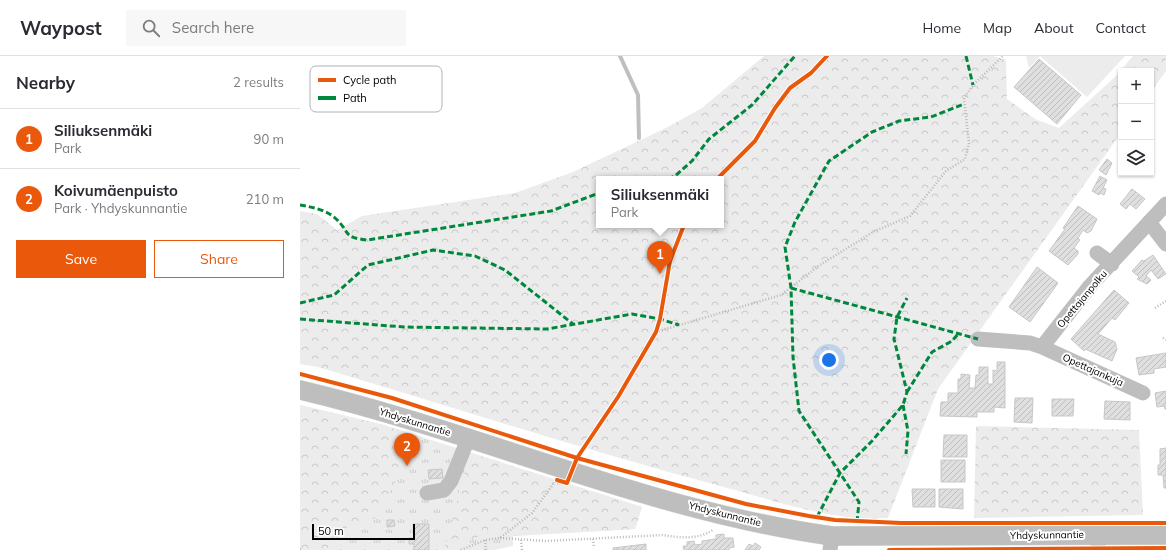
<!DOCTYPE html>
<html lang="en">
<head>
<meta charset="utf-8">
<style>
  body { margin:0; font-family:Mulish,sans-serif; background:#f7f7f7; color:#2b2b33 }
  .controls { position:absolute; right:12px; top:12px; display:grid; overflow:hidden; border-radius:0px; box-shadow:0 1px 3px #0004 }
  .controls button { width:36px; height:36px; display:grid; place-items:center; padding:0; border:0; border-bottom:1px solid #e1e1e2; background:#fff; color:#2b2b33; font:20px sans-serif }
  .scale { position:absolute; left:12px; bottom:10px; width:103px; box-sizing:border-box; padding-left:4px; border:2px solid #000; border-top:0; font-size:11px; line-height:14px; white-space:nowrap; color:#000; -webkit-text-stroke:3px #fff; paint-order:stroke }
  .you { position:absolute; left:529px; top:304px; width:14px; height:14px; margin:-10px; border:3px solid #fff; border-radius:50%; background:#1a73e8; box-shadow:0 0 0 6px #1a73e833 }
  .badge { display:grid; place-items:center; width:26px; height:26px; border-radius:50%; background:#ea580c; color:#fff; font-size:13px; font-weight:700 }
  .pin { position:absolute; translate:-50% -33px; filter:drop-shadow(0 1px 2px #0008) }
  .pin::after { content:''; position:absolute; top:21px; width:14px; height:12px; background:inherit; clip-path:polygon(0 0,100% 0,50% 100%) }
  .popup { position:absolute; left:296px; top:120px; width:128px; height:52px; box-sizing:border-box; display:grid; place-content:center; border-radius:0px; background:#fff; filter:drop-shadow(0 1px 3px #0005); font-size:13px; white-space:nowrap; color:#7c7c81 }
  .popup b { font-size:15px; color:#2b2b33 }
  .popup::after { content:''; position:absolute; left:50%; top:100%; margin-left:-8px; border:8px solid transparent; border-top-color:#fff }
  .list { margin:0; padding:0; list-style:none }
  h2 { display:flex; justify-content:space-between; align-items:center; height:52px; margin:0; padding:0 16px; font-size:17px }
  h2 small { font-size:13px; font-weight:400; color:#7c7c81 }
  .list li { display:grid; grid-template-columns:26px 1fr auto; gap:12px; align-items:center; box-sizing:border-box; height:60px; padding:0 16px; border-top:1px solid #e1e1e2 }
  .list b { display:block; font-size:15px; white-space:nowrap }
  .list p { margin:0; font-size:13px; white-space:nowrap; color:#7c7c81 }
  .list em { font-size:13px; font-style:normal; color:#7c7c81 }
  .actions { display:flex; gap:8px; padding:12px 16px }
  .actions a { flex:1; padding:9px 0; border:1px solid #ea580c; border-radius:0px; text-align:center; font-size:14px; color:#ea580c }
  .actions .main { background:#ea580c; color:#fff }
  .icon { flex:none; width:22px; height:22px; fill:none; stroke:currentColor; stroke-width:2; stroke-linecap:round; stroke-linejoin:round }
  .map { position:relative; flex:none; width:866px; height:494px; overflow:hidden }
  header { display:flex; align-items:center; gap:24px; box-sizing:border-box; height:56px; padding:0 20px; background:#fff; border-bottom:1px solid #e1e1e2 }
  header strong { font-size:19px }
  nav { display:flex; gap:22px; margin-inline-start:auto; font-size:14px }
  .search { width:280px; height:36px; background:#f7f7f7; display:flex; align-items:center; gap:10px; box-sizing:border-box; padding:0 14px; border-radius:0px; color:#7c7c81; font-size:15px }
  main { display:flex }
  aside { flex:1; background:#fff }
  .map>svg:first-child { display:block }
  .grass { fill:url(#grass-tufts) }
  .forest { fill:url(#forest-crowns); fill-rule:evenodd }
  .garden { fill:#ececec }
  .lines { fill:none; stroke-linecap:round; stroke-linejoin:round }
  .stream { stroke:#bfbfbf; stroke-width:4 }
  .building { fill:url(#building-hatch); stroke:#c7c7c7 }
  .major-casing { stroke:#dbdbdb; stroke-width:20 }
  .path { stroke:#b9b9b9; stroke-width:2.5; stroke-dasharray:1 2; stroke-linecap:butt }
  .minor { stroke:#bebebe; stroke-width:15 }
  .major { stroke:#bebebe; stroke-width:19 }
  .quiet { stroke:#00873e; stroke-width:3; stroke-dasharray:6 3; stroke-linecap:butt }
  .cycleway-casing { stroke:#fff; stroke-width:6 }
  .cycleway { stroke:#e8590c; stroke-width:4 }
  .labels { text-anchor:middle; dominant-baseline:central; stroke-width:4; stroke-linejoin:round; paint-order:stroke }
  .street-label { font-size:10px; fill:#000; stroke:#fff }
  .key { fill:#fff; stroke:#b2b2b2; stroke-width:1 }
  .key-label { font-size:11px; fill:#000 }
</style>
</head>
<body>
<header>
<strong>Waypost</strong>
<div class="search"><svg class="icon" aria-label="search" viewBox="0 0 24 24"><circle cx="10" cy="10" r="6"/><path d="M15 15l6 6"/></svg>Search here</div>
<nav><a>Home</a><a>Map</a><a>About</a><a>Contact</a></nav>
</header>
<main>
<aside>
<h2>Nearby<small>2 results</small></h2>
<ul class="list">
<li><span class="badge">1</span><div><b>Siliuksenmäki</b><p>Park</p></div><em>90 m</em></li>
<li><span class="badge">2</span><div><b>Koivumäenpuisto</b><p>Park · Yhdyskunnantie</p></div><em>210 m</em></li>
</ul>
<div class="actions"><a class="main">Save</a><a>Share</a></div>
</aside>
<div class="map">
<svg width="866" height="494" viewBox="0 0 866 494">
  <defs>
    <pattern id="grass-tufts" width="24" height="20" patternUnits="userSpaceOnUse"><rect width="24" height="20" fill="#ececec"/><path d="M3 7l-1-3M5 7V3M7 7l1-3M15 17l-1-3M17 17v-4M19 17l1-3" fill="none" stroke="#c9c9c9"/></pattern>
    <pattern id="forest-crowns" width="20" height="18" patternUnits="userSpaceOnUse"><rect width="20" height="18" fill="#ececec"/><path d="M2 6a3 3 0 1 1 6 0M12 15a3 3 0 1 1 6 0" fill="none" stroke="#c9c9c9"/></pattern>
    <pattern id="building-hatch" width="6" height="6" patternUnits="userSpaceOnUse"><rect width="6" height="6" fill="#dfdfdf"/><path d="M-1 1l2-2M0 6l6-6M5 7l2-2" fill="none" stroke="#bebebe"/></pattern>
  </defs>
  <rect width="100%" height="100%" fill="#fff"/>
  <path class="grass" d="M0,349L84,369L342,451L335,473L213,480V490L194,494H0Z"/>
  <path class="forest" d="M464,0H693L706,4L707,43L735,63L759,72L815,21L833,0H866V15L851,36V15H821V77L638,333L588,462C531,466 474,444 420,430C285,394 152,351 18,311L0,308V155L17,158L37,174L62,160L215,137L273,116L368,71L402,52ZM299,123H421V169H299Z
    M0,349L84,369L120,381L76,462L48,470L30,494H0Z
    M676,370L839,374L843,459L674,462Z
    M170,397L342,451L335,473L212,480L189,476L144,494Z"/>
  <path class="garden" d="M726,0H825L787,41L740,0L729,12Z"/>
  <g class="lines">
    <path class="stream" d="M320,0L338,39L339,82"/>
  </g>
  <path class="building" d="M739,3L781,39L757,68L714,31Z
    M807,103L812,107L806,119L799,114Z
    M800,120L807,124L803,132L806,133L804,139L800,137L799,139L792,135Z
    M832,133L845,143L836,153L830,148L826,153L820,148Z
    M778,150L797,163L791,175L787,177L783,174L778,182L780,184L774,192L778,195V198L768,209L749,195L765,173L763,172Z
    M853,199L866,218L858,223L851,214L846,220L851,224L847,228L837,223L839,221L832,215L842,204L844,205Z
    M737,211L758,227L730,266L709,251Z
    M814,234L829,247L815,264L812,262L798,278L815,286L817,293L812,305L785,293L784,295L771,283Z
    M866,297V311L854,313V317L839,319L836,302Z
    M697,306H705V352L694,351V356H677V361L640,360L641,346H648V337H658V323H661V318L670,319L669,332H675L676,319H679V311H688V328H693V314L697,315Z
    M866,335V353H865L864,350L857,351L855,337Z
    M715,342H733L732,367L714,366Z
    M752,343H774L773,360H752Z
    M805,345L830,346V364L804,363Z
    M644,379H667V401H643Z
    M866,392V432H864L863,419H858V409H860V393Z
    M641,404H665V426H641Z
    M142,413L143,422L129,423L128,414Z
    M612,433H635V451H613Z
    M639,433H663V453L639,451Z
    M87,464H94L95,470L87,471Z
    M113,468H129V494H114V488H109V482H114Z
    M424,478V482H433L434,491L429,492V494H384L383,490H387V486L394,485L395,489L402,488V485L416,483V479Z
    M455,487L461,491L459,494H445L449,488L453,490Z
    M346,488V494H313V492Z"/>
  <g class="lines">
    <defs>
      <path id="major" d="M0,334C179,376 349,455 532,480L866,479"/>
    </defs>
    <use href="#major" class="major-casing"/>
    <path class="path" d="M417,123L455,85L475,52L490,32L511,17L527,0
      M855,252L866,245
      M356,276L481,239L520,209L573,176L610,160L646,115L665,103L669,87L664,42L673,29L703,0
      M863,282L866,284
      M277,402L318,341L356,276L360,263L370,205L384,169
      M200,482L246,485L363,479C380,482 399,484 414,473
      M293,483L294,492
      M185,484L186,494
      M221,484L222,494
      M0,493L2,494
      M161,494L185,484L200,482L232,457L254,427"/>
    <path class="minor" d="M849,166L866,188
      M797,197L812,208
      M678,283L730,287L742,291L790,230L866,148
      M742,291L843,337
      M127,437L144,434L151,425L168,383
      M530,494L532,480
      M798,494L799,478"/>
    <use href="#major" class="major"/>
    <path class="quiet" d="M666,0L673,29
      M368,123L375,120L392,105L409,83L452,49L495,0
      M0,149C12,151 26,154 35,162C51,176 41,181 67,184L251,155L299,137
      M491,232L678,283
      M0,247L34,239L68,209L133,194L175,200L205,214L273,268
      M0,263L104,271L247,273L332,258L360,263L379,269
      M607,336L632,296L652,285L658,278
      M603,349L608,375L606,398
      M517,461L540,417L572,385L603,349L607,336L594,283L597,261L607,242
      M557,466L559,446L499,355L493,301L491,232L485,191L495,166L529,105L572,76L599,65L631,61L664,48"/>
    <defs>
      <path id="cycleway" d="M417,123L455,85L475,52L490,32L511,17L527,0
        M0,318L92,342L277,402L446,448L509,460L535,464L601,467H866
        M257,424L267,427L277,402L318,341L356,276L360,263L370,205L384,169
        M589,494L866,492"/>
    </defs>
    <use href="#cycleway" class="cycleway-casing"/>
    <use href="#cycleway" class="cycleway"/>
  </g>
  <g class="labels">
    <g class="street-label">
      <text transform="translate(782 243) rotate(-50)">Opettajanpolku</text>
      <text transform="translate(793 314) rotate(24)">Opettajankuja</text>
      <text transform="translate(115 366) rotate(17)">Yhdyskunnantie</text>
      <text transform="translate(425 458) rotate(14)">Yhdyskunnantie</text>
      <text transform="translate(747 479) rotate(-1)">Yhdyskunnantie</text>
    </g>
  </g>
  <rect x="10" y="10" width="132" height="46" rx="6" class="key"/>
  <rect x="18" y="22" width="18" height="4" fill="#e8590c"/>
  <rect x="18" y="40" width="18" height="4" fill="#00873e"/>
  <g class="key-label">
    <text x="43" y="28">Cycle path</text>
    <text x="43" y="46">Path</text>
  </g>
</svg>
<div class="controls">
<button>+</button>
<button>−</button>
<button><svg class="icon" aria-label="layers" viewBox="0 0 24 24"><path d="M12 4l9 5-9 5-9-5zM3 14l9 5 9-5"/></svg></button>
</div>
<div class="scale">50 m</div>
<div class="you"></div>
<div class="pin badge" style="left:360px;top:218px">1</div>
<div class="popup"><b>Siliuksenmäki</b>Park</div>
<div class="pin badge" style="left:107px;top:410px">2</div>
</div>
</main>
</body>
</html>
